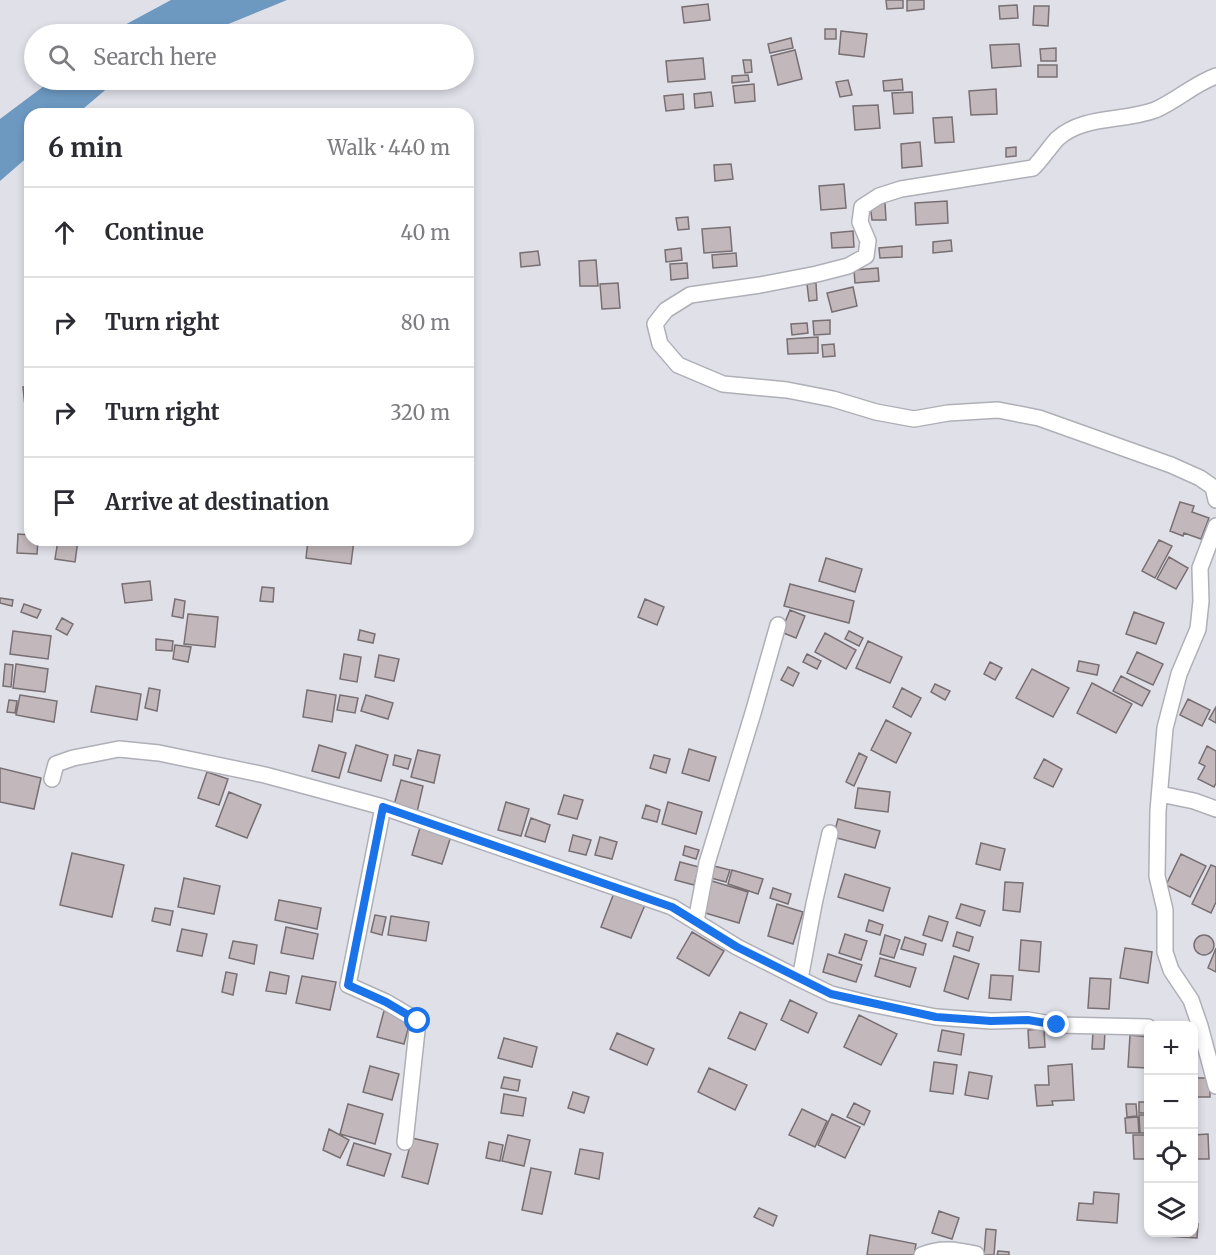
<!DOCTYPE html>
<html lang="en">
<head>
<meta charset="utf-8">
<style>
  body { margin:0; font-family:Merriweather,serif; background:#f2f2f3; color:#2b2b33 }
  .controls { position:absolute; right:18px; bottom:18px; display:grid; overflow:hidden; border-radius:12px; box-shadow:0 3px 9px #0003 }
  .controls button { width:54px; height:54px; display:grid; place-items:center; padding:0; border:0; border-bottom:2px solid #e1e1e2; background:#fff; color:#2b2b33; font:30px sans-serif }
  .stop { position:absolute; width:18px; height:18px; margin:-14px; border:4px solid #1a73e8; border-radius:50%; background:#fff }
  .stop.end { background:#1a73e8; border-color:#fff; box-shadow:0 2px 6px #0008 }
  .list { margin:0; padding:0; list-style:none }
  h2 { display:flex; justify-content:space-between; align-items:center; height:78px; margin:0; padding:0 24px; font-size:26px }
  h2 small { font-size:20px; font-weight:400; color:#7c7c81 }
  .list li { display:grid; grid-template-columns:39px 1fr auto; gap:18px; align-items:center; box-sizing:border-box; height:90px; padding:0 24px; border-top:2px solid #e1e1e2 }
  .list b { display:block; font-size:22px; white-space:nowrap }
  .list em { font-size:20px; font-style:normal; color:#7c7c81 }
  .icon { flex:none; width:33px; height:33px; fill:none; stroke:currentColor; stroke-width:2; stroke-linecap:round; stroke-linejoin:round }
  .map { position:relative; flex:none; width:1216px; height:1255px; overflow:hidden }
  .search { position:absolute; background:#fff; box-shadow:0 3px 9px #0003; left:24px; top:24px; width:450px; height:66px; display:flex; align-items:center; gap:15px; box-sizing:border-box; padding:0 21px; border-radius:33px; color:#7c7c81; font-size:22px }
  .panel { position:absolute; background:#fff; box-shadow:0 3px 9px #0003; left:24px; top:108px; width:450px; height:438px; border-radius:18px }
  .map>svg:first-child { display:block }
  .water { fill:#6d99c1 }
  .building { fill:#c2b8bc; stroke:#786f73; stroke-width:1.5 }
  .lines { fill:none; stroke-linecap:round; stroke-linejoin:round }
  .street-casing { stroke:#aeafb7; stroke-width:18 }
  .street { stroke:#fff; stroke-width:15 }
  .route { stroke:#1a73e8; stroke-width:8 }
</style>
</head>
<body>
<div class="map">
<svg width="1216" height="1255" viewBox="0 0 1216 1255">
  <rect width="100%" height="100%" fill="#e0e0e9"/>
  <path class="water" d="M171,0H287L204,34H110L119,28Z
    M52,80H117L77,114H30V155L0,181V119Z"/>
  <path class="building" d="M886,0H903V8L887,9Z
    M907,0H924V9L907,11Z
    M708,4L710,20L684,23L682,7Z
    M1017,5L1018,18L1000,19L999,6Z
    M1034,6H1049L1048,26L1033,25Z
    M825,29H836V39H825Z
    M841,31L867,34L864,57L839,54Z
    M791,38L793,48L770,53L768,44Z
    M1019,44L1021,66L992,68L990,45Z
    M1056,48V61H1041L1040,49Z
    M795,50L802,79L778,85L771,56Z
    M703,58L705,79L668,82L666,61Z
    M743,60H751L752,72L745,73Z
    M1038,65H1057V77H1038Z
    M748,75L749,81L732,83V76Z
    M902,79L903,90L884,91L883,81Z
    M848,80L852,95L840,97L836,82Z
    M754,84L755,101L735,103L733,86Z
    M996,89L997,114L971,115L969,91Z
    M711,92L713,106L695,108L694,94Z
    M912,92L913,113L894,114L892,93Z
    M683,94L684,109L666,111L664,96Z
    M878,105L880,128L855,130L853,106Z
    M952,117L954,142L935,143L933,118Z
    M920,142L922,166L902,168L901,144Z
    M1016,147V156L1006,157V148Z
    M731,164L733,179L715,181L714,165Z
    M844,184L846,208L821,210L819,186Z
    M947,201L948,223L916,225L915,203Z
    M885,203L886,220H872L870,204Z
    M688,217L689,229L678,230L676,218Z
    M730,227L732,251L704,253L702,229Z
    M853,231L854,247L832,248L831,233Z
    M951,240L952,251L933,253V242Z
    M902,246V257L880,258L879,248Z
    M681,248L682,260L666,262L665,250Z
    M538,251L540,265L521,267L520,253Z
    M736,253L737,266L713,268L712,255Z
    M596,260L598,286H580L579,261Z
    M687,263L688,278L671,280L670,264Z
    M878,268L879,281L855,283L854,270Z
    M618,283L620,308L602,309L600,284Z
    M816,283L817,300L809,301L807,284Z
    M853,287L857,306L832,312L827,293Z
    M830,320V334L814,335L813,321Z
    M807,323L808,333L792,335L791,324Z
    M818,337V353L788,354L787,339Z
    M834,344L835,356L823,357L822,345Z
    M30,386V405L25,406L23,387Z
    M1180,502L1194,506L1192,512L1209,518L1201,539L1184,533L1183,536L1170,531Z
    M18,534L30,535V540H38L37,554L17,553Z
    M58,540H78L75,562L55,559Z
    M308,540H354L351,564L306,558Z
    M1159,540L1172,546L1155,578L1142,571Z
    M1169,557L1188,568L1176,589L1157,579Z
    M826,558L862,569L855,592L819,581Z
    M150,581L152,600L125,603L122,584Z
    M790,584L854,601L849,623L784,606Z
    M262,587L274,588L273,602L260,601Z
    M0,598L13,600L12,606L0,603Z
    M175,599L185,601L183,618L172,616Z
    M645,599L664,607L657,625L638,617Z
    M24,604L41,610L37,618L21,612Z
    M790,610L805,616L796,638L781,632Z
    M1134,612L1164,623L1156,644L1126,634Z
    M188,614L218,617L215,647L184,644Z
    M62,618L73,624L67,635L56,629Z
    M360,630L375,634L373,643L358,640Z
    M13,631L51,636L48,659L10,654Z
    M849,631L863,638L859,646L845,639Z
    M825,633L856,650L846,669L815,652Z
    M156,639L173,641L172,651L156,650Z
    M868,641L902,657L890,683L856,668Z
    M175,645L191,647L188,662L173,659Z
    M1137,652L1163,664L1153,685L1127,673Z
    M344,654L361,657L357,682L340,679Z
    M807,654L821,661L817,669L803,662Z
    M379,655L399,659L394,681L375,677Z
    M1079,661L1099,665L1097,675L1077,671Z
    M990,662L1002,668L995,680L984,674Z
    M5,664L13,665L11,687L3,686Z
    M16,664L48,669L45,692L13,688Z
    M788,667L799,673L793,686L781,680Z
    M1032,669L1069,688L1053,717L1016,698Z
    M1121,676L1150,691L1142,706L1113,691Z
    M1092,683L1132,704L1116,733L1077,713Z
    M935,684L950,691L945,700L931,692Z
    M96,686L141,694L137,720L91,712Z
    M149,688L160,690L157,711L145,708Z
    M902,688L921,698L911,717L893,707Z
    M307,690L336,695L332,722L303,717Z
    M20,695L57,701L54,722L16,715Z
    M340,695L358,698L355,713L337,710Z
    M366,695L393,703L388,719L361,711Z
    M1188,699L1210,710L1202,726L1180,715Z
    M9,700L17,701L15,713L7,712Z
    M1216,707V723L1209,719Z
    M886,720L911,733L896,763L871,750Z
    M319,745L346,753L339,778L312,771Z
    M356,745L388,755L381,781L348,772Z
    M1207,746L1216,751V783L1214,787L1198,779L1205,766L1199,763Z
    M689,749L716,757L709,781L682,773Z
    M418,750L440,755L434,783L411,777Z
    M859,753L867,757L854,786L846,782Z
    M395,755L411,759L408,769L393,765Z
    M654,755L670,759L666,773L650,768Z
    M1044,759L1062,769L1053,787L1034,778Z
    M0,768L41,778L34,809L0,802Z
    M207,772L228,779L219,805L198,798Z
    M401,780L423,786L417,812L394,805Z
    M858,788L890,792L888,812L855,808Z
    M229,792L261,805L247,838L216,826Z
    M564,795L583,800L577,819L558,814Z
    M506,802L529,809L521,836L498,830Z
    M668,802L702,812L696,834L662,824Z
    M646,805L660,810L657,822L642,818Z
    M531,818L550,825L545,842L525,836Z
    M838,819L880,831L875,848L833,837Z
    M421,824L452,833L442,864L412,855Z
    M573,835L591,840L586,855L569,851Z
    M600,837L617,842L612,859L595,855Z
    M981,843L1005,849L1000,870L976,864Z
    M685,846L699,850L696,859L683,855Z
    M72,853L124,865L112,917L60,905Z
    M1181,854L1206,866L1190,897L1166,885Z
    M680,862L699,867L694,885L675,880Z
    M1211,865L1216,867V902L1211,913L1192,904Z
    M714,866L730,870L726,882L711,878Z
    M732,870L763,879L758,894L728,884Z
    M845,874L890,888L883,911L838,897Z
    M184,878L220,886L214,914L178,907Z
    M712,881L748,892L739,923L702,912Z
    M1005,882L1023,883L1020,912L1003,910Z
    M773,888L791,894L788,904L770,898Z
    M614,893L645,905L631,938L601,927Z
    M279,900L321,908L317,929L275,920Z
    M777,904L803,912L793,944L768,936Z
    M961,904L985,911L980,926L956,918Z
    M155,908L173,911L170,925L152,921Z
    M375,915L386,917L382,935L371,932Z
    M391,916L429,922L426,941L388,935Z
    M929,916L948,922L942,941L923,935Z
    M869,920L883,925L880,935L866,931Z
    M286,927L318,934L313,959L281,953Z
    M182,929L207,934L202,956L177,951Z
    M692,932L724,951L709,976L677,958Z
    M957,932L973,937L969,951L953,946Z
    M845,934L867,941L861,960L839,953Z
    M885,935L900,940L894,958L880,954Z
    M1194 945a10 10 0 1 1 20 0a10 10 0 1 1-20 0Z
    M905,937L926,944L923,955L901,949Z
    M1021,940L1041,942L1039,972L1019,970Z
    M233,941L257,945L254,964L229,958Z
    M1125,948L1152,952L1148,983L1120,978Z
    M1216,948V972L1208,968Z
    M828,954L862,965L856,982L823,972Z
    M954,956L979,964L968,999L944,991Z
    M880,958L916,968L910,987L875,976Z
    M226,972L237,974L233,995L222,992Z
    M270,972L289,976L286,994L266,991Z
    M991,975L1013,976L1011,1000L989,998Z
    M302,976L336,982L330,1010L296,1003Z
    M1090,978L1111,979L1109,1009L1088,1008Z
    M790,1000L817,1013L808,1033L781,1020Z
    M384,1011L411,1018L404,1044L377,1037Z
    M740,1012L767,1024L755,1050L728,1038Z
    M859,1015L897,1034L881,1065L844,1047Z
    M1044,1029L1045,1047L1029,1048L1028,1030Z
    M942,1030L964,1034L961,1055L938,1051Z
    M1093,1031L1105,1032L1104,1049H1092Z
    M617,1033L654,1049L647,1065L610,1049Z
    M1130,1035L1148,1037V1068L1128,1067Z
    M504,1038L537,1047L532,1067L498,1058Z
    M934,1062L957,1065L953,1094L930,1091Z
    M1072,1064L1074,1100L1052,1101L1053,1105L1037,1106L1035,1085H1049L1048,1066Z
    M370,1066L399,1074L392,1100L363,1092Z
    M709,1068L747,1085L735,1110L698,1092Z
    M969,1072L992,1076L988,1099L965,1095Z
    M504,1077L520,1080L518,1091L501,1088Z
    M1194,1078H1210V1097H1194Z
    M573,1092L589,1097L584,1113L568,1108Z
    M504,1094L526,1098L523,1116L501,1113Z
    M1139,1102H1148V1113H1139Z
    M854,1103L870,1111L864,1125L847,1117Z
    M348,1104L383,1114L375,1144L340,1134Z
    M1126,1104H1136L1137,1116L1127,1117Z
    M802,1109L827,1121L815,1147L789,1135Z
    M832,1114L860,1127L845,1158L818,1145Z
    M1139,1115H1148V1133H1140Z
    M1138,1117L1139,1133H1126L1125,1118Z
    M329,1129L349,1140L340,1158L323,1150Z
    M1208,1134L1209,1159H1194V1135Z
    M508,1135L530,1140L524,1166L502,1161Z
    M1133,1135H1148V1159H1134Z
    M412,1138L438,1144L428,1184L402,1177Z
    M489,1142L503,1145L500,1161L486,1158Z
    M354,1143L391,1154L384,1176L347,1165Z
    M580,1149L603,1153L599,1179L575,1174Z
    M531,1168L551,1172L542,1214L522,1210Z
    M1094,1192L1119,1194L1117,1223L1077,1220L1079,1203L1093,1204Z
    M759,1208L777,1216L773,1226L754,1217Z
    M939,1211L959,1218L952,1239L932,1233Z
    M1194,1224H1198L1197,1238L1165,1236V1232H1194Z
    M986,1229L996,1230L994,1255H984Z
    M870,1235L916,1244L914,1255H867Z
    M998,1251L1009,1252V1255H997Z"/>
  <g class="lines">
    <defs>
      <path id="street" d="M1216,76C1194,84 1176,101 1155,110C1123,122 1083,115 1057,139C1049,148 1042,159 1033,168L901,189L879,196L862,207L860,222L868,241L866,256L848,266L817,274L760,285L690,295L666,310L655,324L660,344L678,365L723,384L787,390L833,399L876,412L914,419L948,413L998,410L1039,418L1171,465L1200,478L1213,487L1216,500
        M1216,526L1200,568L1201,601L1198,629L1179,674L1165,728L1158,811L1157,876L1165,910V952L1171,970L1191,1000L1200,1026L1216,1086
        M52,779L56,764L73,758L119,749L159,753L265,775L383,807L672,907L737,947L800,979L831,994L871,1004L936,1017L991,1021L1028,1020L1057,1025L1148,1027
        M1160,794L1194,801L1216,809
        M383,807L348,985L386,1002L418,1021L405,1142
        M696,921L707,863L753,713L778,625
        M800,979L814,904L830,833
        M922,1255C941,1247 956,1250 976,1254"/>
    </defs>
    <use href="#street" class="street-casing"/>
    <use href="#street" class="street"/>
  </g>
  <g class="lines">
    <path class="route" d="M418,1021L386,1002L348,985L383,807L672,907L737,947L831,994L936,1017L991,1021L1028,1020L1057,1025"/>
  </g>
</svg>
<div class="controls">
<button>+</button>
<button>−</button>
<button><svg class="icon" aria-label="locate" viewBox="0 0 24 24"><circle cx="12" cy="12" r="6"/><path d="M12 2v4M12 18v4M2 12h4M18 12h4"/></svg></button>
<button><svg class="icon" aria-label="layers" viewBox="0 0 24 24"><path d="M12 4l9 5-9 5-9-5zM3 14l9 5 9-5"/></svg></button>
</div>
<div class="stop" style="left:418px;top:1021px"></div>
<div class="stop end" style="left:1057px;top:1025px"></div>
<div class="search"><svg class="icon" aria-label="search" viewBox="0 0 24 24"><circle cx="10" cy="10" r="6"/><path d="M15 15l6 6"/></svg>Search here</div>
<section class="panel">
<h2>6 min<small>Walk · 440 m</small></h2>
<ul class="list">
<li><svg class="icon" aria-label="ahead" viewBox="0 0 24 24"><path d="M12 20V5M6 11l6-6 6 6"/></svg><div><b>Continue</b></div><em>40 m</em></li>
<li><svg class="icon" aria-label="right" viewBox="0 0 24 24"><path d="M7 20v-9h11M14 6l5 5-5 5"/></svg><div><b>Turn right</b></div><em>80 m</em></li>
<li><svg class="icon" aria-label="right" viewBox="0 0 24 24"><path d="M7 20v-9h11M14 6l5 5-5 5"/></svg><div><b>Turn right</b></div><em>320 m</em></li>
<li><svg class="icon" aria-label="arrive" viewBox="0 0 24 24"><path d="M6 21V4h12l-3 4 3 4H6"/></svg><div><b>Arrive at destination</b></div></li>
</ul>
</section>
</div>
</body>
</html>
